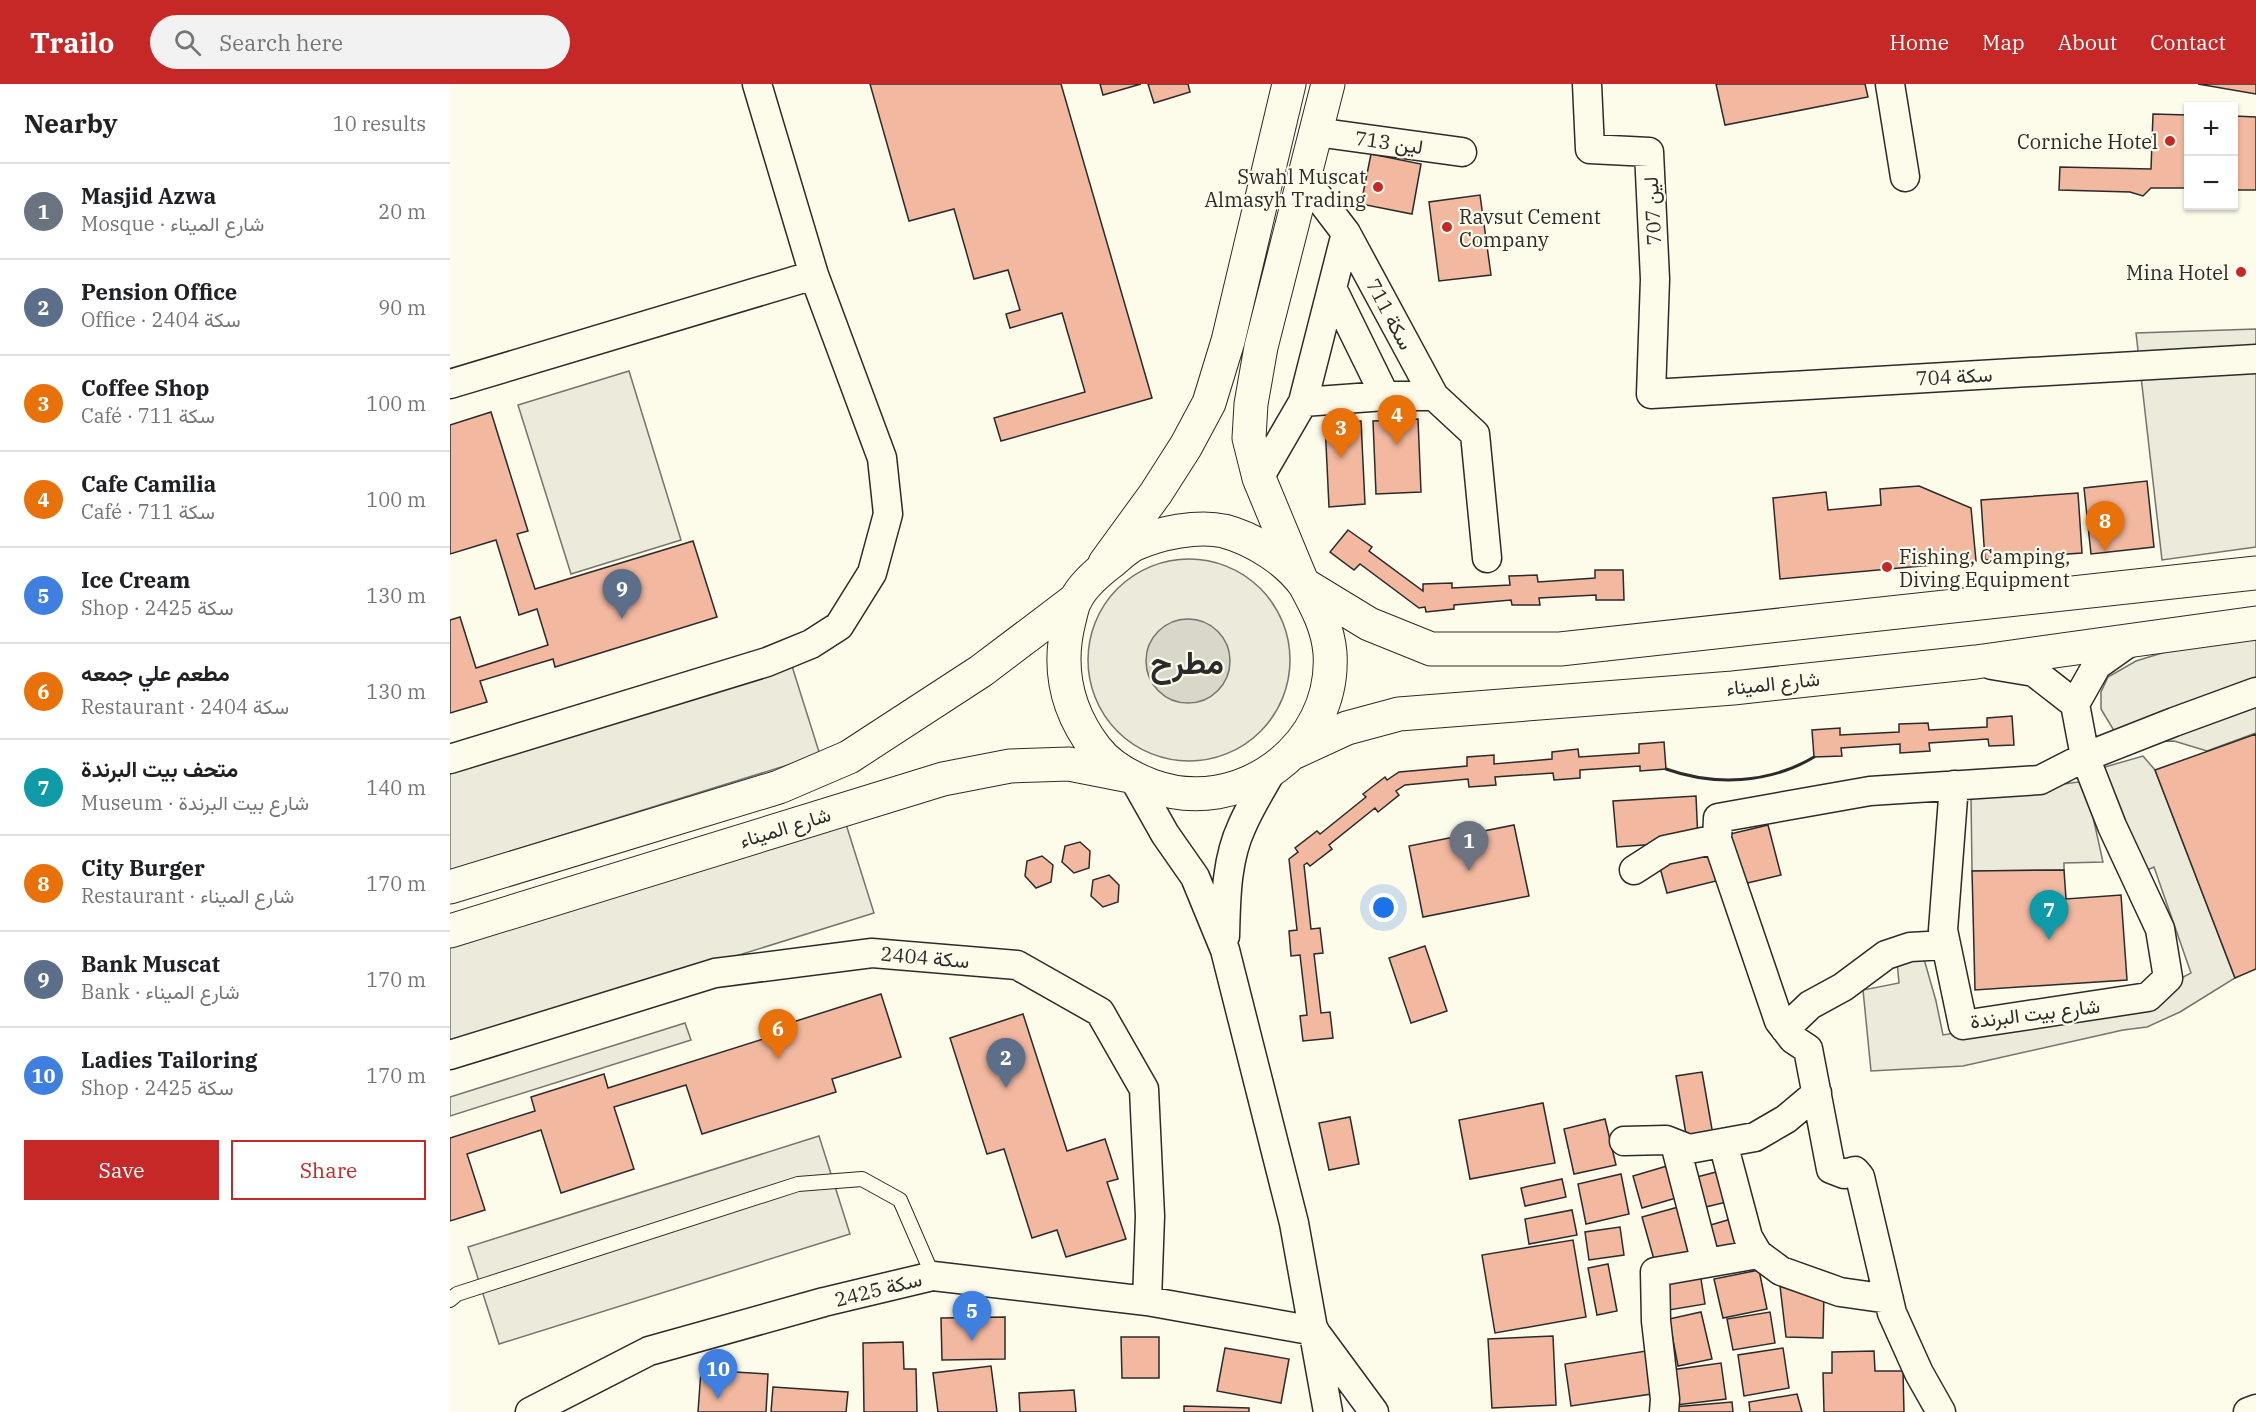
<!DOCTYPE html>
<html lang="en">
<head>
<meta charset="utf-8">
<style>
  body { margin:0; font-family:"IBM Plex Serif",Vazirmatn,serif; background:#f2f2f2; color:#202124 }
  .controls { position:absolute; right:18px; top:18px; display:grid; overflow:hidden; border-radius:0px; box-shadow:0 2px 4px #0004 }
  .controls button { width:54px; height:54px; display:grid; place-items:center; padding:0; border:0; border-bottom:2px solid #e0e0e0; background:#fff; color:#202124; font:30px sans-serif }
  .you { position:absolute; left:934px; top:824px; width:21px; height:21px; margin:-15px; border:4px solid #fff; border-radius:50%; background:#1a73e8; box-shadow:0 0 0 9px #1a73e833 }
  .badge { display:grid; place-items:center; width:39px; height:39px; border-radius:50%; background:#c62828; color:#fff; font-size:20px; font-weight:700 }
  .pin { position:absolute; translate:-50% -50px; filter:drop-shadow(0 2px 3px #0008) }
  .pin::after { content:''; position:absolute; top:32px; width:21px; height:18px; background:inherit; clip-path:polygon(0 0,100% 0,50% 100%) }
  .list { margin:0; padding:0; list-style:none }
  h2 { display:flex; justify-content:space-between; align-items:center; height:78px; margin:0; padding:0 24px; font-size:26px }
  h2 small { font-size:20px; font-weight:400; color:#757577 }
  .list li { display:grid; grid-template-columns:39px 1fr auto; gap:18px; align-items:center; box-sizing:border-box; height:96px; padding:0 24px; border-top:2px solid #e0e0e0 }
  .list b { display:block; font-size:22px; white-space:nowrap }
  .list p { margin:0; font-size:20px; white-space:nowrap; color:#757577 }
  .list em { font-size:20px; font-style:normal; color:#757577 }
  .actions { display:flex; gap:12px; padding:18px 24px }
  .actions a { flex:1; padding:14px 0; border:2px solid #c62828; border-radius:0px; text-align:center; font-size:21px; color:#c62828 }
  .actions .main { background:#c62828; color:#fff }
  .icon { flex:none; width:33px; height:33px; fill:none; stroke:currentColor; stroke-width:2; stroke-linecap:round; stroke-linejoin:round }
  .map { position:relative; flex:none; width:1806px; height:1328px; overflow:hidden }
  header { display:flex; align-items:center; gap:36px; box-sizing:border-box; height:84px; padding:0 30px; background:#c62828; color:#fff }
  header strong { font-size:28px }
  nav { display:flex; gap:33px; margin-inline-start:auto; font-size:21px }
  .search { width:420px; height:54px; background:#f2f2f2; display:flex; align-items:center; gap:15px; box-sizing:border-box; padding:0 21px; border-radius:33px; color:#757577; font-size:22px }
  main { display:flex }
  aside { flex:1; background:#fff }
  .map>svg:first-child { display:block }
  .green { fill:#ecebdb; stroke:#74746e; stroke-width:1.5 }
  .parking { fill:#eceadb; stroke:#74746e; stroke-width:1.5 }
  .water { fill:#d8d7c9; stroke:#74746e; stroke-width:1.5 }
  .building { fill:#f2b8a0; stroke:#2b2b2b; stroke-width:1.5 }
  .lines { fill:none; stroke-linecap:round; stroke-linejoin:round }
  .lane-casing { stroke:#2b2b2b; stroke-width:16 }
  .street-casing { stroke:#2b2b2b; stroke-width:31 }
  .secondary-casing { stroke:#2b2b2b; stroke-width:35 }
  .primary-casing { stroke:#2b2b2b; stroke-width:35 }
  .lane { stroke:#fdfbea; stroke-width:14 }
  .street { stroke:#fdfbea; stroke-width:28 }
  .secondary { stroke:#fdfbea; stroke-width:33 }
  .primary { stroke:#fdfbea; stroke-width:33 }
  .wall { stroke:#2b2b2b; stroke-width:3 }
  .poi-dot { fill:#c62828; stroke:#fdfbea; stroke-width:2 }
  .labels { text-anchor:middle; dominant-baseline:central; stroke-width:4.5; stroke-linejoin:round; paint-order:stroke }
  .poi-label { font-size:20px; fill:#2b2b2b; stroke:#fdfbea; text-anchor:end }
  .street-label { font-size:20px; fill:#2b2b2b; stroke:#fdfbea }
  .town-label { font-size:32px; font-weight:bold; fill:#2b2b2b; stroke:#fdfbea }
</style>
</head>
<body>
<header>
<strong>Trailo</strong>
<div class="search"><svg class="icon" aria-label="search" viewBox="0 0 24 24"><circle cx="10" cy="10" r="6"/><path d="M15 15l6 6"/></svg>Search here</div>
<nav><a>Home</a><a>Map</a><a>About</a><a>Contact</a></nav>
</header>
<main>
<aside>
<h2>Nearby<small>10 results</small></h2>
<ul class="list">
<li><span class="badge" style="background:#6b7280">1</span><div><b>Masjid Azwa</b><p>Mosque · شارع الميناء</p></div><em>20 m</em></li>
<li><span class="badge" style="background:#5c6f8a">2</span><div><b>Pension Office</b><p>Office · سكة 2404</p></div><em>90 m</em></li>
<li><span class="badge" style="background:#e8710a">3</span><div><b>Coffee Shop</b><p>Café · 711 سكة</p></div><em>100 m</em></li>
<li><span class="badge" style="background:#e8710a">4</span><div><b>Cafe Camilia</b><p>Café · 711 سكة</p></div><em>100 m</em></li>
<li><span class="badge" style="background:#3f7fe0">5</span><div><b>Ice Cream</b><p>Shop · سكة 2425</p></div><em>130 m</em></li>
<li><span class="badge" style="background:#e8710a">6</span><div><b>مطعم علي جمعه</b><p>Restaurant · سكة 2404</p></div><em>130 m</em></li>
<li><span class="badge" style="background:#0f9aa8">7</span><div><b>متحف بيت البرندة</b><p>Museum · شارع بيت البرندة</p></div><em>140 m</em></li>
<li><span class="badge" style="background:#e8710a">8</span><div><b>City Burger</b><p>Restaurant · شارع الميناء</p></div><em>170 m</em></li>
<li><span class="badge" style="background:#5c6f8a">9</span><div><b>Bank Muscat</b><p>Bank · شارع الميناء</p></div><em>170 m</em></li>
<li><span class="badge" style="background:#3f7fe0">10</span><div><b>Ladies Tailoring</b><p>Shop · سكة 2425</p></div><em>170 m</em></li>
</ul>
<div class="actions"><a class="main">Save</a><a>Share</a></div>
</aside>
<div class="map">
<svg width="1806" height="1328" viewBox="0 0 1806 1328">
  <rect width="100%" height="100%" fill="#fdfbea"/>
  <path class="green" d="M638 576a101 101 0 1 1 202 0a101 101 0 1 1-202 0Z
    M341,579L370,671L0,786V685Z
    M395,737L424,829L0,961V859Z"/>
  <path class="parking" d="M1806,245V463L1712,476L1686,249Z
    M179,287L231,456L121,490L68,321Z
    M1806,554V649L1757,667L1724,657L1690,658L1664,670L1663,645L1651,625V608L1658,593L1686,577L1725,565Z
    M1693,672L1705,686L1785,894L1730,928L1697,943L1673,946L1513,982L1421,987L1413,906L1449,899L1447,877L1474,875L1486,917L1493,951L1698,917L1724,898L1741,889L1704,783L1686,791L1641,687Z
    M1635,697L1653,778L1614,779V786L1522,787L1521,713Z
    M235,939L241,956L0,1032V1013Z
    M369,1052L400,1150L49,1260L18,1163Z"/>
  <path class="water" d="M696 577a42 42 0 1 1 84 0a42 42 0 1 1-84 0Z"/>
  <path class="building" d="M420,0H611L702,314L551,357L544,334L635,308L612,229L560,244L556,230L570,226L558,186L524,195L504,125L459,137Z
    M650,0H691L653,11Z
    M698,0H738L740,8L704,19Z
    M1266,0H1415L1418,13L1275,41Z
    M1748,0H1806V10Z
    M1703,30L1738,31V104H1701L1693,112L1680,108L1609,106L1610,83L1701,85Z
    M1784,32L1806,33V106H1784Z
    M921,70L971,80L962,130L911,120Z
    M1030,111L1041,191L989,197L979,118Z
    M41,328L78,447L67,450L85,505L243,457L267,533L105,583L103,575L30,597L37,618L0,629V536L10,533L26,584L98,561L87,525L69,531L46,456L0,470V341Z
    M968,335L971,408L926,410L923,337Z
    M911,337L915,420L879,423L875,339Z
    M1697,397L1704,463L1641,470L1634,404Z
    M1469,402L1521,424L1526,477L1330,495L1323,414L1376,408L1378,426L1431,421L1430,405Z
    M1628,409L1632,469L1535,476L1531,416Z
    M898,446L922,463L919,467L973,507V500L1002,499V504L1060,501L1059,492L1087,491L1088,498L1145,494V486H1173L1174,516H1146V511L1089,514L1090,521H1062L1061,516L1004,521V525L976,528L975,523L969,524L910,480L904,486L880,468Z
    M1562,632L1564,661L1539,662L1538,655L1479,659L1480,667L1450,669V660L1391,664L1392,672L1364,673L1362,646L1390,644V651L1449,648V640L1478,639L1479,646L1537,643V634Z
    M1806,650V885L1785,894L1705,686Z
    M1214,658L1216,685L1190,687V682L1130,686V694L1104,696L1103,689L1045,693L1046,701L1019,703L1018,695L955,701L946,707L949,711L928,728L925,724L879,761L882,765L860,782L857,779L854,781L861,845L870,844L873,869L864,870L871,929L880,928L883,954L853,957L850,932L857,931L850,871L841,872L839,847L847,846L839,775L848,768L845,764L867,747L870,750L916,713L913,710L935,693L937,696L949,688L1017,682V673L1044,671V680L1102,675V668L1128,665L1129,673L1189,669V660Z
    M1246,712L1248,757L1167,763L1163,717Z
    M1064,741L1079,812L973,833L959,762Z
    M1318,741L1331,791L1289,801L1276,751Z
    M630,758L640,767L639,784L624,789L612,778L615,762Z
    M1257,760L1266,797L1217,809L1207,773Z
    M592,772L603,781L601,798L586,804L575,792L577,777Z
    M1614,786L1616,815L1671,811L1677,896L1525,906L1522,787Z
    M659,791L669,801L668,818L653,823L641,812L643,796Z
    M975,862L997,927L961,939L939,874Z
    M431,910L451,973L382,995L386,1008L252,1050L236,1001L164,1023L184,1085L111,1109L91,1046L17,1070L35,1126L0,1137V1054L85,1027L81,1013L154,990L158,1004L345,945L343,938Z
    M573,930L617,1067L655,1055L668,1095L657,1098L676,1155L616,1173L607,1146L582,1154L554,1065L537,1070L500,954Z
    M1252,988L1263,1051L1237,1056L1226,992Z
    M1093,1019L1105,1079L1020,1095L1009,1036Z
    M900,1033L909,1080L879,1086L869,1039Z
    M1155,1035L1166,1081L1124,1090L1114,1045Z
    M1217,1082L1226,1114L1192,1124L1183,1092Z
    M1274,1086L1281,1117L1247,1125L1239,1095Z
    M1171,1090L1179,1130L1136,1140L1128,1100Z
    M1112,1095L1116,1113L1075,1122L1071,1104Z
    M1232,1122L1245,1168L1205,1179L1192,1133Z
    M1122,1126L1127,1151L1079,1160L1075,1135Z
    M1288,1133L1296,1164L1265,1172L1257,1142Z
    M1170,1143L1174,1171L1139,1176L1135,1148Z
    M1123,1156L1136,1233L1045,1249L1032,1171Z
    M1158,1180L1167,1227L1147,1231L1138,1184Z
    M1309,1186L1317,1225L1273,1234L1264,1195Z
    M1250,1189L1255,1220L1219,1226L1214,1195Z
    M1330,1202L1374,1209L1373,1254L1336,1253Z
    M1251,1228L1262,1275L1228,1282L1219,1235Z
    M1320,1228L1325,1259L1283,1266L1277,1235Z
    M555,1233V1275L492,1276L491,1234Z
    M1103,1252L1106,1321L1042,1324L1038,1255Z
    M671,1253H709V1294H672Z
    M453,1258L454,1285H466L467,1328H414L413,1259Z
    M775,1264L839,1275L831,1319L767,1307Z
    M1333,1264L1339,1304L1294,1312L1288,1271Z
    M1202,1266L1208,1309L1121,1322L1115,1280Z
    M1424,1267L1425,1287H1453L1454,1328H1374L1373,1289H1382V1268Z
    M1271,1279L1276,1315L1226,1321L1221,1286Z
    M541,1282L547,1328H488L483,1289Z
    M251,1286L318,1290L316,1328H248Z
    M323,1303L398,1308L396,1328H321Z
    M624,1306L626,1328H570L569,1309Z
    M1347,1310L1352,1328H1300L1299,1318Z
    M1282,1318L1283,1328H1224L1223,1323Z
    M734,1322L799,1324V1328H734Z"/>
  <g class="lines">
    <defs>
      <path id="lane" d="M0,1216L7,1210L348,1100L412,1095L450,1116L483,1192"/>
      <path id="street" d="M1137,0L1140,65L1199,68L1205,195L1201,310L1806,275
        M1440,0L1455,93
        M866,48L1012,68
        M854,94L896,149L984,312
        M882,204L935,312
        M0,300L364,191
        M853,318L935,312H984L1025,350L1037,474
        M809,394L853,318L896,149
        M1625,620L1647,581L1681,557
        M0,675L317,578L361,560L389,542L422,489L438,430L432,374L364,191L307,0
        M684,695L715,750L745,793L775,866L844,1139L878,1328
        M1504,701L1493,846L1513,941L1698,913L1718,894L1710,845L1662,742L1635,673L1625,620L1584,588L1542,581
        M1267,755L1329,937L1343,955L1358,965L1381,1085L1394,1090L1405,1087L1410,1093L1442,1229L1469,1289L1491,1328
        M1184,786L1215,766L1267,755L1268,734L1420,707L1590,696L1635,673L1724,638L1806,608
        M775,852C776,815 776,776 792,742C800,723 811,706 821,688
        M1335,945L1360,921L1393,903L1436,871L1460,863L1496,861
        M0,971L265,889L422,869L567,881L650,928L694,1005L700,1132L697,1217
        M1174,1057L1216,1056L1239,1065L1305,1053L1336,1035L1367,1009
        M1273,1059L1298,1153L1308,1170
        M1225,1060L1256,1179
        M868,1252L924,1328
        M80,1328L199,1267L374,1218L483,1192L697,1217L865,1247
        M1214,1328L1215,1315L1206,1237L1205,1188L1308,1170L1331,1187L1390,1208L1439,1215
        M1798,1328L1806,1325"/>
      <path id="secondary" d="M655,479L706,409L736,362L759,319L778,257L839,0
        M850,493L809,394L799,354L801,320L811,263L878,0"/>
      <path id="primary" d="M855,501C867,523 878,544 880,569C886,663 789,734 702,702C681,694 659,682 646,665C616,626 607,584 619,537C621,530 622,521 626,515C633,501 647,489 660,479C668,473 676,464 685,460C709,449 748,441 774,447C804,455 837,476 855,501L919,540L981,565H1110L1806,489
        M845,668L897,644L949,630L1283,604L1526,578L1806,539
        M0,803L329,703L399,673L531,587L625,516
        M0,847L493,695L560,682L619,680L675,691"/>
    </defs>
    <use href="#lane" class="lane-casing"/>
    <use href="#street" class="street-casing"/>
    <use href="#secondary" class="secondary-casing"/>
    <use href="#primary" class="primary-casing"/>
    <use href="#lane" class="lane"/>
    <use href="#street" class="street"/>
    <use href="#secondary" class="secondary"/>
    <use href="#primary" class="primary"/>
    <path class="wall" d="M1216,685C1264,702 1319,700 1364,673"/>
  </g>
  <g class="poi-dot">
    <circle cx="1720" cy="57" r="6"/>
    <circle cx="928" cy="103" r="6"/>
    <circle cx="997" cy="143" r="6"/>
    <circle cx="1791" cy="188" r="6"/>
    <circle cx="1437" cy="483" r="6"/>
  </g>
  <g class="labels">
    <g class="poi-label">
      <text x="1708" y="57">Corniche Hotel</text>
      <text x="916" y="92">Swahl Muscat<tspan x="916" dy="23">Almasyh Trading</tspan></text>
      <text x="1009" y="132" text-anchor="start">Ravsut Cement<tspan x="1009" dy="23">Company</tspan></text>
      <text x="1779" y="188">Mina Hotel</text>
      <text x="1449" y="472" text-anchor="start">Fishing, Camping,<tspan x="1449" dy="23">Diving Equipment</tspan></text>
    </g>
    <g class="street-label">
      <text transform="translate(939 58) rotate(8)">713 لين</text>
      <text transform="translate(1202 127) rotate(-93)">لين 707</text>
      <text transform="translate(940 230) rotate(62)">711 سكة</text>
      <text transform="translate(1504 292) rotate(-3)">سكة 704</text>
      <text transform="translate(1323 599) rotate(-6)">شارع الميناء</text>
      <text transform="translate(335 743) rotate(-17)">شارع الميناء</text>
      <text transform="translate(475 873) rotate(5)">سكة 2404</text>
      <text transform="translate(1585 929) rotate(-7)">شارع بيت البرندة</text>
      <text transform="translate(428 1205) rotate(-14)">سكة 2425</text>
    </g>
    <g class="town-label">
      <text x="737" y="578">مطرح</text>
    </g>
  </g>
</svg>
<div class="controls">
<button>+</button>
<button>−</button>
</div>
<div class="you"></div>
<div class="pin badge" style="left:1019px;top:787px;background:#6b7280">1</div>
<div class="pin badge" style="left:556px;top:1004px;background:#5c6f8a">2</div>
<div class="pin badge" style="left:891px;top:374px;background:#e8710a">3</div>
<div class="pin badge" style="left:947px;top:361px;background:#e8710a">4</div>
<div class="pin badge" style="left:522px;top:1257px;background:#3f7fe0">5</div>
<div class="pin badge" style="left:328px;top:975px;background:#e8710a">6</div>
<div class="pin badge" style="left:1599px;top:856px;background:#0f9aa8">7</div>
<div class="pin badge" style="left:1655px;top:467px;background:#e8710a">8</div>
<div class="pin badge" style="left:172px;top:535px;background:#5c6f8a">9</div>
<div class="pin badge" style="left:268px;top:1315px;background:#3f7fe0">10</div>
</div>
</main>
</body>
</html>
